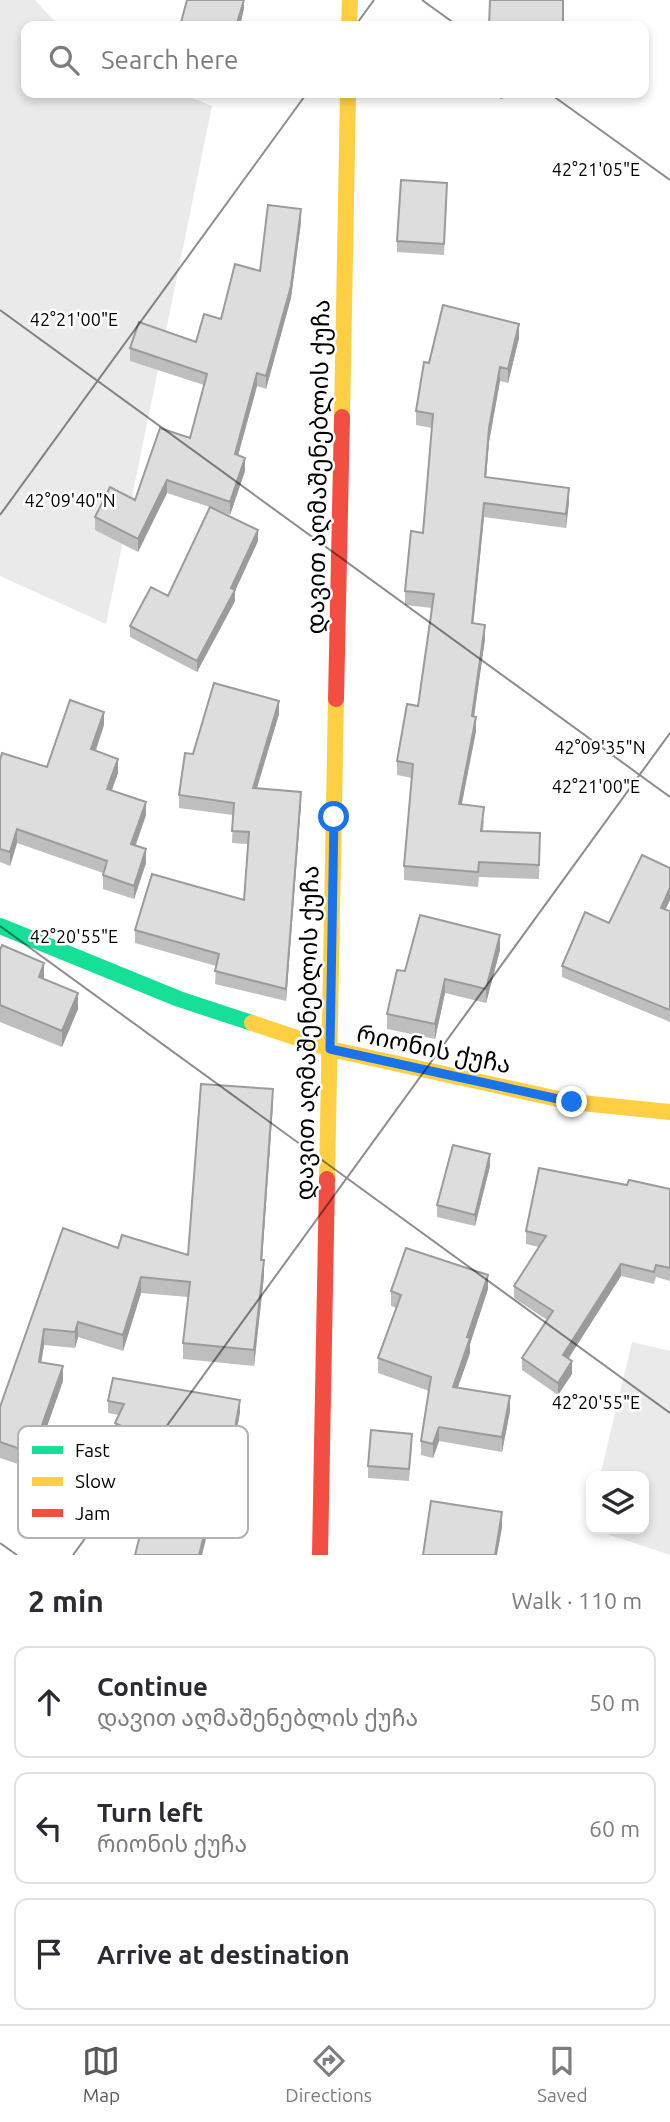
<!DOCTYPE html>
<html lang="en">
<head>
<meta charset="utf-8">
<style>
  body { margin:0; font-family:Ubuntu,"Noto Sans Georgian",sans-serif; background:#f7f7f7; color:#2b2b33 }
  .controls { position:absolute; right:21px; bottom:21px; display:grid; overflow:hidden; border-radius:14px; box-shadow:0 4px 10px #0003 }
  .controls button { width:63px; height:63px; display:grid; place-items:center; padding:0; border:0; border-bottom:2px solid #e1e1e2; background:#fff; color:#2b2b33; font:35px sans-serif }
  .stop { position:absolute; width:21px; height:21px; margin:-16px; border:5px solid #1a73e8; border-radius:50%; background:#fff }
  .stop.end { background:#1a73e8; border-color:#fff; box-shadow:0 2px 7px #0008 }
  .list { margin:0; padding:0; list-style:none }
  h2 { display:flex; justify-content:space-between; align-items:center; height:91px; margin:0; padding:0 28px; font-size:30px }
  h2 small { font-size:23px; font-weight:400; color:#7c7c81 }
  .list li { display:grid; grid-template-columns:46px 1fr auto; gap:21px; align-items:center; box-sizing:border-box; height:112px; margin:0 14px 14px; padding:0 14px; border:2px solid #e1e1e2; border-radius:14px }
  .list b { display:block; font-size:26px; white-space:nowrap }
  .list p { margin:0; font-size:23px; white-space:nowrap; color:#7c7c81 }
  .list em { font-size:23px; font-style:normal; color:#7c7c81 }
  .icon { flex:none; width:38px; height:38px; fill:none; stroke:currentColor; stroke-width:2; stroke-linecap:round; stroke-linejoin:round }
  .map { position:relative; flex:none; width:670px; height:1555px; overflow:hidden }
  .search { position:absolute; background:#fff; box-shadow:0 4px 10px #0003; left:21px; right:21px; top:21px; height:77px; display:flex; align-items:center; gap:18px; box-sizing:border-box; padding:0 24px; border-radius:14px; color:#7c7c81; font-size:26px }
  .sheet { height:469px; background:#fff }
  nav { display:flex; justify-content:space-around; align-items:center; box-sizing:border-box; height:98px; border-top:2px solid #e1e1e2; background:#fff; font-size:19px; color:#7c7c81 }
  nav a { display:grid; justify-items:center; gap:4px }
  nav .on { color:#595959 }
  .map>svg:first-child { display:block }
  .green { fill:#eaeaea }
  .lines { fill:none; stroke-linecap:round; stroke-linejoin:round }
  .fast { stroke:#16e098; stroke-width:16 }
  .slow { stroke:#ffcf43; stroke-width:16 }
  .jam { stroke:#f24e42; stroke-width:16 }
  .wall { fill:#bebebe }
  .shaded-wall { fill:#9b9b9b }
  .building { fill:#ddd; stroke:#9b9b9b; stroke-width:2 }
  .route { stroke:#1a73e8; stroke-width:9 }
  .ticks { fill:none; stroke:#000; stroke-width:2; stroke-opacity:0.45 }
  .labels { text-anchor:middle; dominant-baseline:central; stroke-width:5; stroke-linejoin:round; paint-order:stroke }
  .street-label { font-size:24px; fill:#000; stroke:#fff }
  .key { fill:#fff; stroke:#b2b2b2; stroke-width:2 }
  .key-label { font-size:19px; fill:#000 }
  .ticks-label { font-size:18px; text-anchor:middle; fill:#000; stroke:#fff; stroke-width:5; stroke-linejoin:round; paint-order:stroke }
</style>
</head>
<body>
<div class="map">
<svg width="670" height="1555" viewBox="0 0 670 1555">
  <rect width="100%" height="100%" fill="#fff"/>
  <path class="green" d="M0,0H35L59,26H26V93H180L212,106L106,624L0,576Z
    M632,1342L670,1351V1555L592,1529H644V1476H600Z"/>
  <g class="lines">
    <path class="fast" d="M0,926L179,999L252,1023"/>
    <path class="slow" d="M349,26L350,0
      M342,417L348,93
      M252,1023L330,1049L572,1102L670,1112
      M327,1179L336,699"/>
    <path class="jam" d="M336,699L342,417
      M320,1555L327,1179"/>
  </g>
  <path class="wall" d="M447,195L444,255L397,252V241Z
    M301,222L291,298L266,389L257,386L238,455L245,471L230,515L211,508L258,541L235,591V601L197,672L130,637V626L168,596L210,507L167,493L138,552L95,530V517L135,500L190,438L204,385L130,361V348L196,342L221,319Z
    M519,338L508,383L500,381L489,442L486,477L569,502L566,528L484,517L473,623L485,639L474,717L476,731L461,805L484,821L483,831L540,847L539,879L479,877L478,887L404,880V866L412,778L397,775V761L418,706L432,608L405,605V591L423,533L432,428L416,425V411L429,363Z
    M279,714L257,788L301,804L286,1001L215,984L216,966L135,943V930L244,900L248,844L232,843L233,815L179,808V795L193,754Z
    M104,725L96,751L118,773L112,790L146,815L136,845L146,863L134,899L103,889V873L17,843L10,866L0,862V760L47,767Z
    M670,868V900L665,909L670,911V1022L562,977V966Z
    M0,950L44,979L78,1009L62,1047L0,1022Z
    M500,950L486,1003L445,993L435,1039L387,1029V1014L405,971Z
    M273,1104L262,1260L264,1276L254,1366L183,1359V1343L188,1297L141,1293L123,1351L78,1337L75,1348L44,1345L41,1362L63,1381L32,1469L0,1458V1407L63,1228L118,1248L188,1255Z
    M490,1166L475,1226L437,1217V1205Z
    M627,1185L670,1189V1281L656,1277L654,1284L621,1276L568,1359L572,1374L558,1395L522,1370V1358L547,1320L514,1298V1286L539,1247L526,1244V1231Z
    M488,1289L470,1344V1353L458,1387L510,1411L502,1452L439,1441L433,1458L421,1455V1441L429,1391L378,1373V1358L396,1308L391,1306V1291Z
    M108,1401L240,1412L228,1480L216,1525L151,1513L165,1458L115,1434V1423L119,1415L108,1413Z
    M412,1445L409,1481L368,1478V1466Z"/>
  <path class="shaded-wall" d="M244,0V9L240,26H236Z
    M500,93H523L500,99Z
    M301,209V222L291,298L266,389V376Z
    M519,324V338L508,383V369Z
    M500,367V381L489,442L485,491V477L489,428Z
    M257,373V386L235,467V454Z
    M245,458V471L230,515V502Z
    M167,480V493L138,552V539Z
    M569,488V502L566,528V514Z
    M484,503V517L472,637V623Z
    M258,530V541L235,591V601L197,672V661Z
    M485,625V639L472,730V716Z
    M279,701V714L253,801V788Z
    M104,712V725L91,763V749Z
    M476,717V731L459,819V804Z
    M118,759V773L107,803V789Z
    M301,792V804L286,1001V989Z
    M146,802V815L131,857V844Z
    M17,829V843L10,866V852Z
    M146,849V863L134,899V886Z
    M670,888V900L661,919V908Z
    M500,935V950L486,1003V989Z
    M44,963V979L39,977Z
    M445,979V993L435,1039V1024Z
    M78,993V1009L62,1047V1031Z
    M273,1089V1104L261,1275V1260Z
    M490,1154V1166L475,1226V1215Z
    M264,1260V1276L254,1366V1350Z
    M621,1264V1276L563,1367V1355Z
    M488,1275V1289L470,1344V1353L453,1401V1387L467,1337Z
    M141,1277V1293L123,1351V1335Z
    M78,1322V1337L75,1348V1332Z
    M44,1329V1345L39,1377V1362Z
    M572,1361V1374L558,1395V1383Z
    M63,1366V1381L32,1469V1453Z
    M510,1396V1411L502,1452V1437Z
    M240,1400V1412L228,1480L216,1525V1514Z
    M439,1427V1441L433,1458V1444Z
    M210,1512V1524L202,1555H199Z
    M502,1512V1528L497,1555H495Z"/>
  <path class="building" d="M187,0H244L236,26H180Z
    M490,0H563V26H489Z
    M401,180L447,183L444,244L397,241Z
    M268,205L301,209L291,286L266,376L257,373L235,454L245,458L230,502L167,480L138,539L95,517L110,487L135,500L160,428L190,438L207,374L130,348L139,322L196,342L204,314L221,319L235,264L260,271Z
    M443,305L519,324L508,369L500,367L489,428L485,477L569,488L566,514L484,503L472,623L485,625L472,716L476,717L459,804L484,807L481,831L540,833L539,865L479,862L478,872L404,866L413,764L397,761L407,704L418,706L434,594L405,591L411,531L423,533L433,414L416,411L424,362L429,363Z
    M210,507L258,530L231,588L235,590L197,661L130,626L151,587L168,596Z
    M214,683L279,701L253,788L301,792L286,989L215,971L219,954L135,930L152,874L244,900L249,832L232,831L234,803L179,795L185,753L193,754Z
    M70,700L104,712L91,749L118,759L107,789L146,802L131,844L146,849L134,886L103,875L107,861L17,829L10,852L0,849V760L2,753L47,767Z
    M642,855L670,868V888L661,908L670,911V1010L562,966L585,912L609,923Z
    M420,915L500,935L486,989L445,979L435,1024L387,1014L397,970L405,971Z
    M2,945L44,963L39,977L78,993L62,1031L0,1005V950Z
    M201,1084L273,1089L261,1260H264L254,1350L183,1343L190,1282L141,1277L123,1335L78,1322L75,1332L44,1329L39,1362L63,1366L32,1453L0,1442V1407L63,1228L118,1248L122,1235L188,1255Z
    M453,1145L490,1154L475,1215L437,1205Z
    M539,1168L627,1185L629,1180L670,1189V1268L656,1265L654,1272L621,1264L563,1355L572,1361L558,1383L522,1358L553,1311L514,1286L546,1236L526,1231Z
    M406,1248L488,1275L467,1337L470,1338L453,1387L510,1396L502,1437L439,1427L433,1444L421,1441L431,1377L378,1358L401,1295L391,1291Z
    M113,1378L240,1400L228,1468L216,1514L210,1512L199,1555H135L146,1511L151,1513L168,1448L115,1423L124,1404L108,1401Z
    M371,1430L412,1434L409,1469L368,1466Z
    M431,1501L502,1512L495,1555H423Z"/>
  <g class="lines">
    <path class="route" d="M334,817L330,1049L572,1102"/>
  </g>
  <path class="ticks" d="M422,0L458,26M355,26L374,0M549,93L670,180M0,310L670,797M0,515L307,93M0,926L670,1413M0,1543L17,1555M73,1555L670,733"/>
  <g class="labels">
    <g class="street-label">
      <text transform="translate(318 467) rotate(-89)">დავით აღმაშენებლის ქუჩა</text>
      <text transform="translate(307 1033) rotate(-89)">დავით აღმაშენებლის ქუჩა</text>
      <text transform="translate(434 1049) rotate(12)">რიონის ქუჩა</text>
    </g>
  </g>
  <rect x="18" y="1426" width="230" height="112" rx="10" class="key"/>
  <rect x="32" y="1446" width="31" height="8" fill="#16e098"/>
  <rect x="32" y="1477" width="31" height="9" fill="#ffcf43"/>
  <rect x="32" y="1509" width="31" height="8" fill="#f24e42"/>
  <g class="key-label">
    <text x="75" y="1457">Fast</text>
    <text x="75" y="1488">Slow</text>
    <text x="75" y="1520">Jam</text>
  </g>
  <g class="ticks-label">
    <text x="596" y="176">42°21'05"E</text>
    <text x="74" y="326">42°21'00"E</text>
    <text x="70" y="507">42°09'40"N</text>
    <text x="600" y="754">42°09'35"N</text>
    <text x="596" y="793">42°21'00"E</text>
    <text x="74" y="943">42°20'55"E</text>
    <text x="596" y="1409">42°20'55"E</text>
  </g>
</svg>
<div class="controls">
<button><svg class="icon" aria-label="layers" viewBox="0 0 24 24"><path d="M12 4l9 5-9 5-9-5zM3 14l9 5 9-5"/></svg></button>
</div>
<div class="stop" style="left:334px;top:817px"></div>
<div class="stop end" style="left:572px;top:1102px"></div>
<div class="search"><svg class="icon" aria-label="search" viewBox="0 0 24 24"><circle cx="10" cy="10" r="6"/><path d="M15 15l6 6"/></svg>Search here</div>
</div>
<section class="sheet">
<h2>2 min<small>Walk · 110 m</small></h2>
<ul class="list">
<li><svg class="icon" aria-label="ahead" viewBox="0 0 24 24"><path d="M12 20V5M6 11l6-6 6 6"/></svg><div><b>Continue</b><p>დავით აღმაშენებლის ქუჩა</p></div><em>50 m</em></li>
<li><svg class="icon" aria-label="left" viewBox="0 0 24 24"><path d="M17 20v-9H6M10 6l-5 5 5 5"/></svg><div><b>Turn left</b><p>რიონის ქუჩა</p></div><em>60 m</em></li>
<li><svg class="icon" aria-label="arrive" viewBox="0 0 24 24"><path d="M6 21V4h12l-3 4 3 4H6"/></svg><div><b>Arrive at destination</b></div></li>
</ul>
</section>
<nav>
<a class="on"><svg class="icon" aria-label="map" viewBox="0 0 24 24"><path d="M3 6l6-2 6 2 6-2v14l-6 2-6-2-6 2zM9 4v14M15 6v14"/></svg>Map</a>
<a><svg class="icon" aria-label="directions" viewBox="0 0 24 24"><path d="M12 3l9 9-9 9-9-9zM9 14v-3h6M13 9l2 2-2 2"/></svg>Directions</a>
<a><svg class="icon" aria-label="saved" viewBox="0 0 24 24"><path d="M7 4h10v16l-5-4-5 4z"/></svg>Saved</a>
</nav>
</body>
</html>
